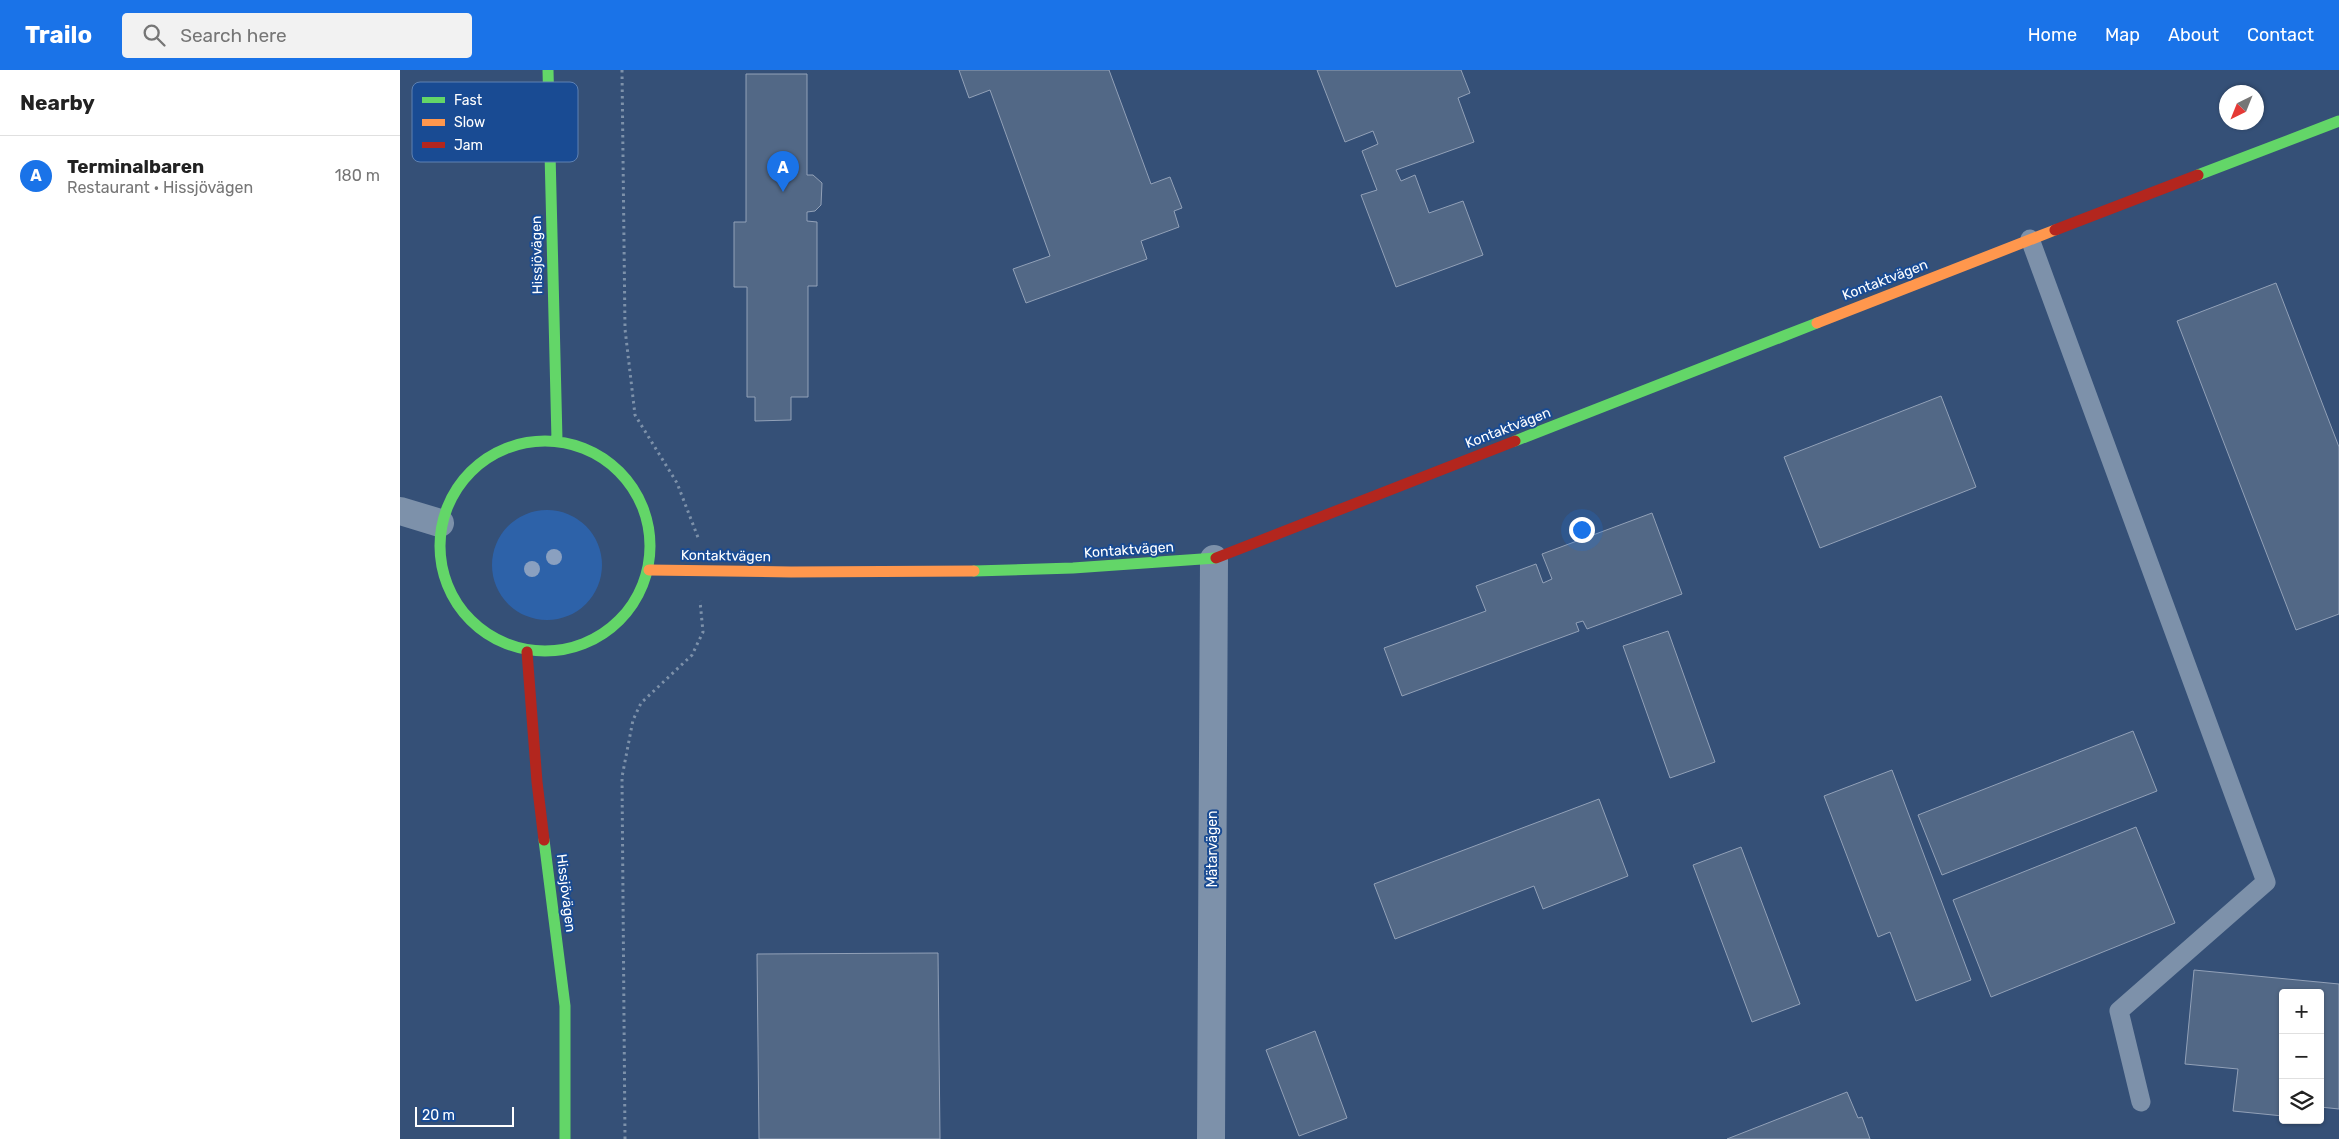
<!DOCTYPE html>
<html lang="en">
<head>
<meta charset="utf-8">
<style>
  body { margin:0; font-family:Rubik,sans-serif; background:#f2f2f2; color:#222 }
  .controls { position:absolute; right:15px; bottom:15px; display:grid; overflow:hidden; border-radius:5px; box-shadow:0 1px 4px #0004 }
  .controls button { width:45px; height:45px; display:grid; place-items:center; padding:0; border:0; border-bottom:1px solid #e0e0e0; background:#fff; color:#222; font:25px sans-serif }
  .compass { position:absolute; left:1819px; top:15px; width:45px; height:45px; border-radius:50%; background:#fff; box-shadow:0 1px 4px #0004; rotate:223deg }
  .scale { position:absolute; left:15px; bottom:12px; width:99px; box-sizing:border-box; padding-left:5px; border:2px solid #fff; border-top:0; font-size:14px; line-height:18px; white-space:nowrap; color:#fff; -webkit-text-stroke:4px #194b93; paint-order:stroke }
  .you { position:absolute; left:1181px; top:459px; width:18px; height:18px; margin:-12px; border:4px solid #fff; border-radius:50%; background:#1a73e8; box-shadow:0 0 0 8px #1a73e833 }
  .badge { display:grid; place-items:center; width:32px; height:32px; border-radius:50%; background:#1a73e8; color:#fff; font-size:16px; font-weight:700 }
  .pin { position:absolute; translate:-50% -41px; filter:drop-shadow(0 1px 2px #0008) }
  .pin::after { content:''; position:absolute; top:26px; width:18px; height:15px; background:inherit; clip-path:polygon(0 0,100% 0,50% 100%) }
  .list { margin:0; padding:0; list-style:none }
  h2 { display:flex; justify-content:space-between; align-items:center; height:65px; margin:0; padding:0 20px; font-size:21px }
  h2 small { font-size:16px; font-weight:400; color:#767676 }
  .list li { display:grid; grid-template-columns:32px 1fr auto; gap:15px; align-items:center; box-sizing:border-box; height:80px; padding:0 20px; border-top:1px solid #e0e0e0 }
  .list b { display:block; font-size:19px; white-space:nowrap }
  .list p { margin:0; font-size:16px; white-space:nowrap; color:#767676 }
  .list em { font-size:16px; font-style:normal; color:#767676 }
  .icon { flex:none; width:28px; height:28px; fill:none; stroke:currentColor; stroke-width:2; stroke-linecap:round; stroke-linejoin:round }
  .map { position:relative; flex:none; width:1939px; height:1069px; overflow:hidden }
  header { display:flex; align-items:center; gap:30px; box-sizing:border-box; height:70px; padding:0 25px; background:#1a73e8; color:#fff }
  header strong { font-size:24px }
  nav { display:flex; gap:28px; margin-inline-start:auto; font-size:18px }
  .search { width:350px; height:45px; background:#f2f2f2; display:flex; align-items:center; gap:12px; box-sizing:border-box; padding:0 18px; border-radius:5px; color:#767676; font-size:19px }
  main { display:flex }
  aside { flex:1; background:#fff }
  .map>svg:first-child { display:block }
  .green { fill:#2d62a9 }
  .building { fill:#526886; stroke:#92a1b8 }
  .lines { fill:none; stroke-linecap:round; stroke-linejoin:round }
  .path { stroke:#7d91aa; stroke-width:3; stroke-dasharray:2.5 4; stroke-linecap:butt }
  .lane { stroke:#7d91aa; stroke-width:19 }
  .street { stroke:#7d91aa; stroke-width:28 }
  .fast { stroke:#63d668; stroke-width:11 }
  .slow { stroke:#ff974d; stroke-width:11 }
  .jam { stroke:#b3261e; stroke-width:11 }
  .tree { fill:#8aa0c0 }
  .labels { text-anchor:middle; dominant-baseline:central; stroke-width:4; stroke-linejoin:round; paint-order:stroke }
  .street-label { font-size:14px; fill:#fff; stroke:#194b93 }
  .key { fill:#194b93; stroke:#5e81b3; stroke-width:1 }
  .key-label { font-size:14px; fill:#fff }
</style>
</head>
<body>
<header>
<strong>Trailo</strong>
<div class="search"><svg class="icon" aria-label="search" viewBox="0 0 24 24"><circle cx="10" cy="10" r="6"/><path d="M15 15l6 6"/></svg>Search here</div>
<nav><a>Home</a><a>Map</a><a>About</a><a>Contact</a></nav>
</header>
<main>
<aside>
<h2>Nearby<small></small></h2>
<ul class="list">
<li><span class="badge">A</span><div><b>Terminalbaren</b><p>Restaurant · Hissjövägen</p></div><em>180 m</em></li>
</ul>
</aside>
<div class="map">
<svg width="1939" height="1069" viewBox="0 0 1939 1069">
  <rect width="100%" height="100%" fill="#355077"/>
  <path class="green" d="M92 495a55 55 0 1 1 110 0a55 55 0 1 1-110 0Z"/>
  <path class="building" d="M559,0H709L751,114L770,107L782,138L774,141L779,157L741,171L747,189L626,233L613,199L650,186L590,20L569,28Z
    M917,0H1061L1070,23L1058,28L1074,72L996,100L1001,111L1015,105L1029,143L1063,131L1083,185L996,217L961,125L977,120L962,81L978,74L973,61L945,72Z
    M346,4H407V105H413L422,113L421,135L415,141L407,142V151L417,152V216H408V327H391V350L355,351V327H347V217H334V152H346Z
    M1876,213L1939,377V544L1896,560L1777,251Z
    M1541,326L1576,417L1420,478L1384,387Z
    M1252,443L1282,524L1187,559L1183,551L1176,553L1179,561L1002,626L984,578L1086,541L1076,516L1136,494L1143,513L1152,509L1142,484Z
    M1268,561L1315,692L1270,708L1223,576Z
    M1733,661L1757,721L1542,805L1518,745Z
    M1492,700L1571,910L1516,931L1490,862L1478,867L1424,726Z
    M1199,729L1228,806L1143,839L1134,816L995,869L974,814Z
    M1736,757L1775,853L1591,927L1553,830Z
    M1341,777L1400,934L1352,952L1293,795Z
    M538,883L540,1069H359L357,884Z
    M1794,900L1939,914V1039L1920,1037V923H1883V1046L1833,1041L1838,999L1785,994Z
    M915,961L947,1048L899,1066L866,980Z
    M1447,1022L1458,1048L1462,1047L1470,1069H1327Z"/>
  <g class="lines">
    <path class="path" d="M222,0L225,259L235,345L277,413L299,470
      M225,1069L222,707L233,650L241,633L292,585L303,562L300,531"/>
    <path class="lane" d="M1630,169L1866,812L1719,941L1741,1032"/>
    <path class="street" d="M0,441L40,453
      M811,1069L814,489"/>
    <path class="fast" d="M148,0L157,370
      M1798,105L1939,51
      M1115,371L1417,253
      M40 476a105 105 0 1 1 210 0a105 105 0 1 1-210 0Z
      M574,501L673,498L816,488
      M144,770L165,936V1069"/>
    <path class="slow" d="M1417,253L1655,160
      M249,500L391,502L574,501"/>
    <path class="jam" d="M1655,160L1798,105
      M816,488L1115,371
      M127,582L137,712L144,770"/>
  </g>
  <g class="tree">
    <circle cx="154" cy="487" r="8"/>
    <circle cx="132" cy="499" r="8"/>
  </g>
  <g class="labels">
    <g class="street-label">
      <text transform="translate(137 185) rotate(-91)">Hissjövägen</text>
      <text transform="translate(1485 210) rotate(-21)">Kontaktvägen</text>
      <text transform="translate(1108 358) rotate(-21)">Kontaktvägen</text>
      <text transform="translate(729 480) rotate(-4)">Kontaktvägen</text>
      <text transform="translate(326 486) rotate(1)">Kontaktvägen</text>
      <text transform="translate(812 779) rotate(-90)">Mätarvägen</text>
      <text transform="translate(166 823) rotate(83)">Hissjövägen</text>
    </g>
  </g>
  <rect x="12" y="12" width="166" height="80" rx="8" class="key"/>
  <rect x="22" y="27" width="23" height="6" fill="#63d668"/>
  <rect x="22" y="49" width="23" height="7" fill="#ff974d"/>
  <rect x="22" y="72" width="23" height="6" fill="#b3261e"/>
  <g class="key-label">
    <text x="54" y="35">Fast</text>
    <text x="54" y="57">Slow</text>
    <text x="54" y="80">Jam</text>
  </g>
</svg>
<div class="controls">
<button>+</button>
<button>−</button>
<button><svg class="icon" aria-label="layers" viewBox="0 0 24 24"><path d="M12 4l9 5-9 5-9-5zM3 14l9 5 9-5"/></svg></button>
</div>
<svg class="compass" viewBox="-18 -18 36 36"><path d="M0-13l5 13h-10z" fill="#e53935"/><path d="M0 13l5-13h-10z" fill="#767676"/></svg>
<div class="scale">20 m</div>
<div class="you"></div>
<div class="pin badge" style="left:383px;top:122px">A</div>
</div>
</main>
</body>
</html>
